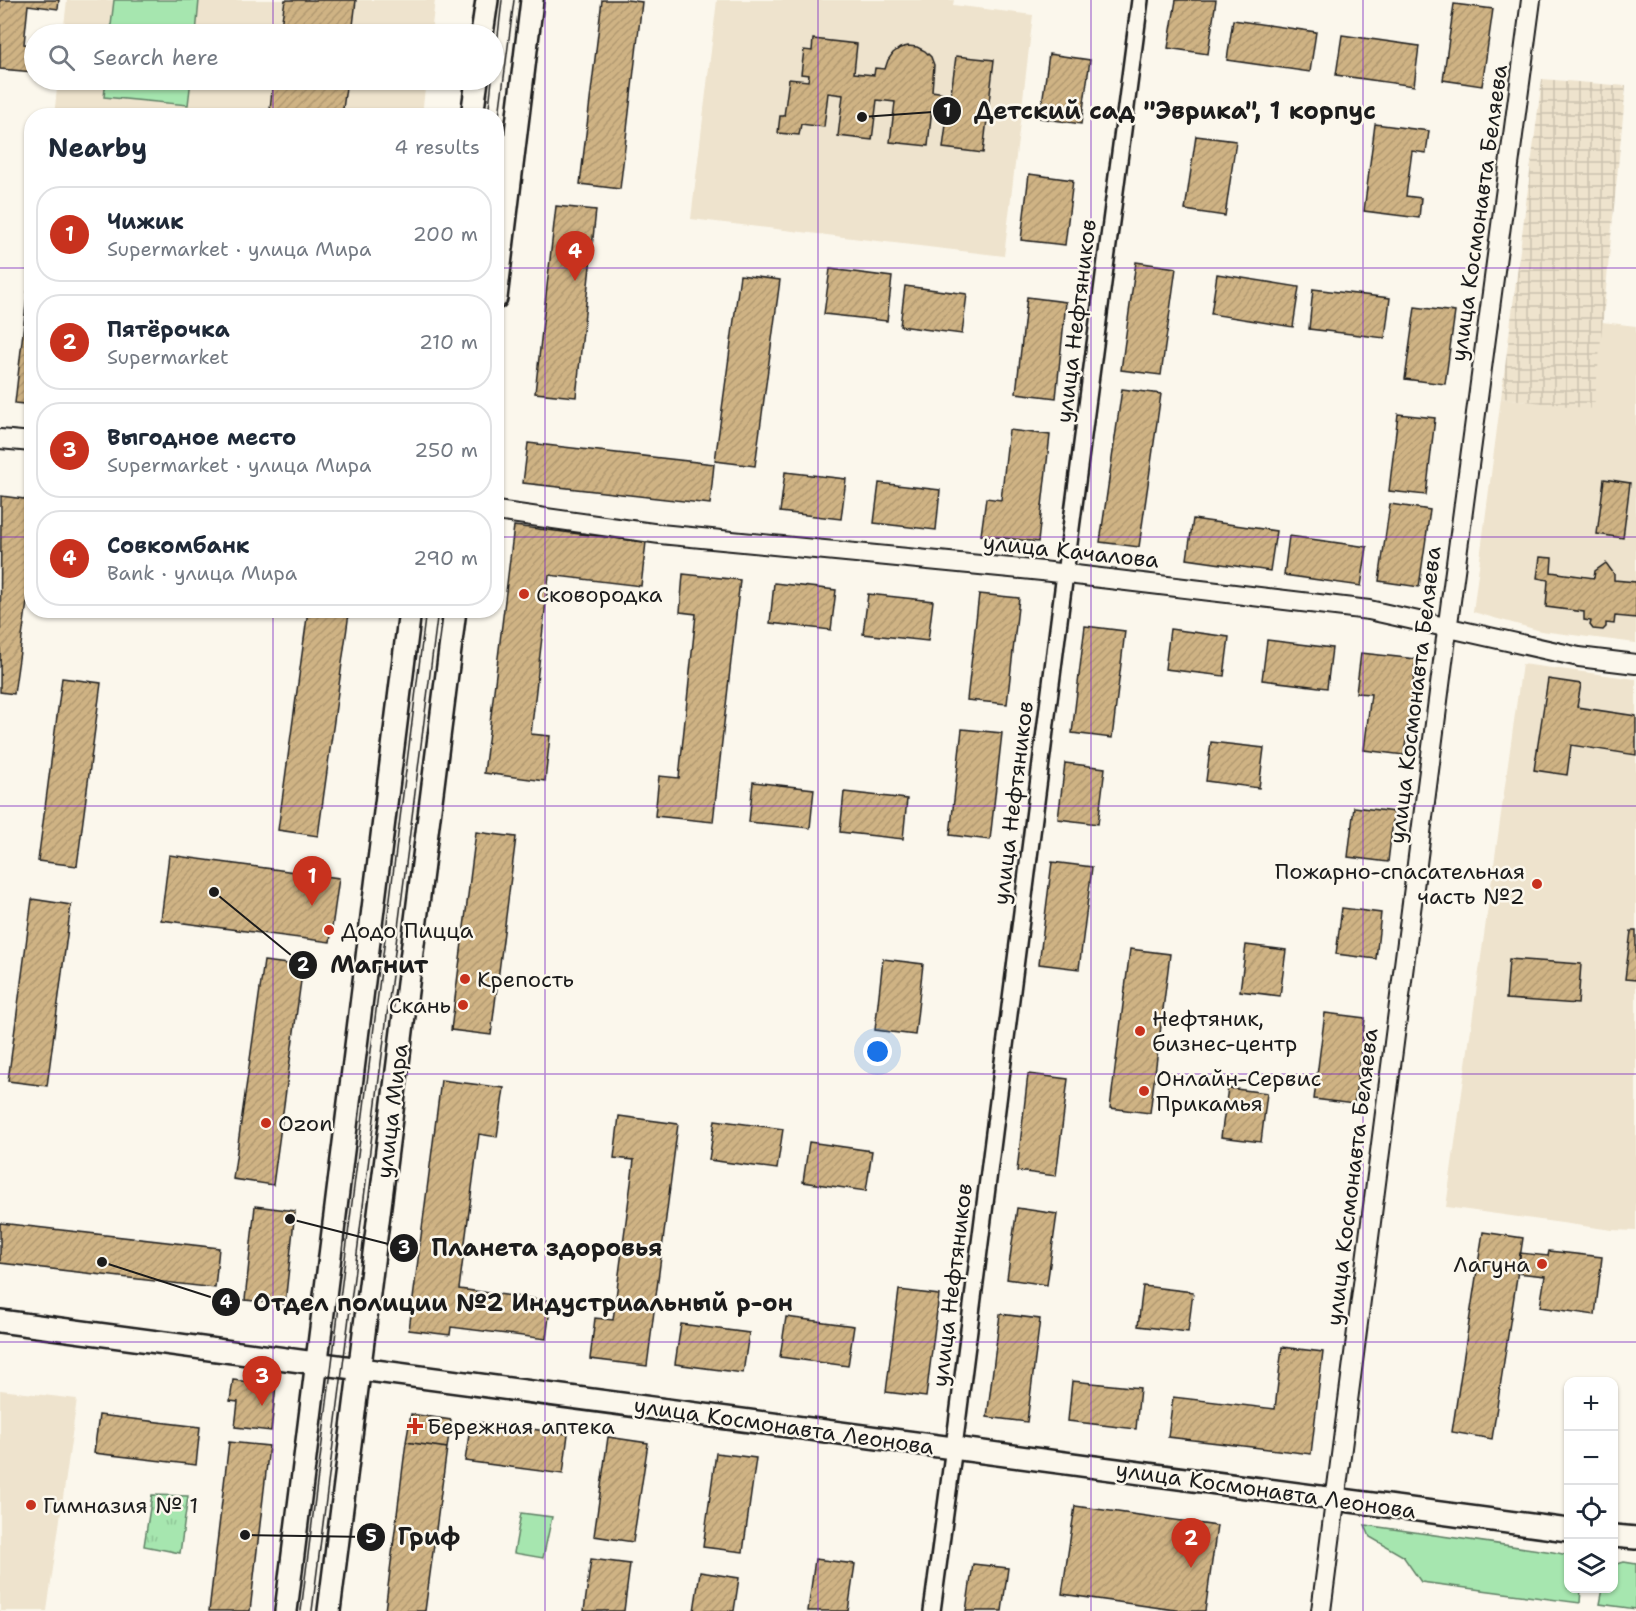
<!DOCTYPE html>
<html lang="en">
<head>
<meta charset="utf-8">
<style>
  body { margin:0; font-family:"Shantell Sans",sans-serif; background:#f2f2f3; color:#1f2937 }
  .controls { position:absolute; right:18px; bottom:18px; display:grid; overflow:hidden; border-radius:12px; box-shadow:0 2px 4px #0004 }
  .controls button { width:54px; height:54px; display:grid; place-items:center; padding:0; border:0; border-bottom:2px solid #e0e1e3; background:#fff; color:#1f2937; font:30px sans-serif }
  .you { position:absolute; left:878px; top:1052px; width:21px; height:21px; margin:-15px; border:4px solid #fff; border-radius:50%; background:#1a73e8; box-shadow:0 0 0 9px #1a73e833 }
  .badge { display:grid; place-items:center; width:39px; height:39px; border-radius:50%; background:#c8321e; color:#fff; font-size:20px; font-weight:700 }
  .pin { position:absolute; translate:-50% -50px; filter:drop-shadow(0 2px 3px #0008) }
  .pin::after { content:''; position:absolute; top:32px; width:21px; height:18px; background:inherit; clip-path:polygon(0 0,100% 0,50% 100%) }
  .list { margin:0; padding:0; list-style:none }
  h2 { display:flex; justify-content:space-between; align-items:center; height:78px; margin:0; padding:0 24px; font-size:26px }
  h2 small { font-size:20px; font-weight:400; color:#747a83 }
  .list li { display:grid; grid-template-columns:39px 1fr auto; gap:18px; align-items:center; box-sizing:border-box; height:96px; margin:0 12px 12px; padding:0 12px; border:2px solid #e0e1e3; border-radius:24px }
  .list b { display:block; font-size:22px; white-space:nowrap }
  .list p { margin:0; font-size:20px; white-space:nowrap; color:#747a83 }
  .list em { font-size:20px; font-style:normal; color:#747a83 }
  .icon { flex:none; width:33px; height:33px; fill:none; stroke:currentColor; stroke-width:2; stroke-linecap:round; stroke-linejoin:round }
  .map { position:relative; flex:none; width:1636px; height:1611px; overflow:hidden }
  .search { position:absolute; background:#fff; box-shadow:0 2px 4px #0004; left:24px; top:24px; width:480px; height:66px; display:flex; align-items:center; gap:15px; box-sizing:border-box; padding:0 21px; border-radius:33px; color:#747a83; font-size:22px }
  .panel { position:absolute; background:#fff; box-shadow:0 2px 4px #0004; left:24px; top:108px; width:480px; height:510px; border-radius:24px }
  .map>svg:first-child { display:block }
  .built { fill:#eee3cd }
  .industrial { fill:url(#industrial-grid) }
  .grass { fill:#a6e6af; stroke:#618166; stroke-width:1.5 }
  .park { fill:url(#park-tufts); stroke:#618166; stroke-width:1.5 }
  .building { fill:url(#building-hatch); stroke:#1c1c1c; stroke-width:1.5 }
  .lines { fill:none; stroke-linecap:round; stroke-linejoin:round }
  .minor-casing { stroke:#1c1c1c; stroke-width:20 }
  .tertiary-casing { stroke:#1c1c1c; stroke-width:22 }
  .secondary-casing { stroke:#1c1c1c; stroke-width:26 }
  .minor { stroke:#fbf7ec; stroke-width:15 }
  .tertiary { stroke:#fbf7ec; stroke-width:18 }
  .secondary { stroke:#fbf7ec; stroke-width:21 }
  .tram { stroke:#1c1c1c; stroke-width:1.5 }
  .grid { fill:none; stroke:#7b2cbf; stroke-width:1.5; stroke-opacity:0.55 }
  .poi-dot { fill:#c8321e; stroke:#fbf7ec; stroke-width:2 }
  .labels { text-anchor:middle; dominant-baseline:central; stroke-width:5; stroke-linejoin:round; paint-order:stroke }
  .street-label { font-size:22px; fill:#1c1c1c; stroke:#fbf7ec }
  .poi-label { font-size:22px; fill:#1c1c1c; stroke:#fbf7ec; text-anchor:start }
  .leader { fill:none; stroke:#1c1c1c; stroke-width:2 }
  .callout-dot { fill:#1c1c1c; stroke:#fbf7ec; stroke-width:2 }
  .mark-label { font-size:18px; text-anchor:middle; font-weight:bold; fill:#fff }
  .callout-label { font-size:24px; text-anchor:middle; font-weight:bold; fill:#1c1c1c; stroke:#fbf7ec; stroke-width:5; stroke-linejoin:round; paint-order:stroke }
</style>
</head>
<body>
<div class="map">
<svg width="1636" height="1611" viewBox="0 0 1636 1611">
  <defs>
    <pattern id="industrial-grid" width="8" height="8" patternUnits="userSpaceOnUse" patternTransform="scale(1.5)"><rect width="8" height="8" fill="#eee3cd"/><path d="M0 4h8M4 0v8" fill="none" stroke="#ccc2af"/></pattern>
    <pattern id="park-tufts" width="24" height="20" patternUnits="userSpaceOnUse" patternTransform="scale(1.5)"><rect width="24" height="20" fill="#a6e6af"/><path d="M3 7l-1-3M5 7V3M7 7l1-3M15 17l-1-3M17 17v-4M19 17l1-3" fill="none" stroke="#8ec596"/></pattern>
    <pattern id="building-hatch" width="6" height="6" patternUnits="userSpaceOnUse" patternTransform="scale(1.5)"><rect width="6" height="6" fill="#cfb384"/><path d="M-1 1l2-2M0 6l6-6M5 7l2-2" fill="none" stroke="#b19971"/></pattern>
  </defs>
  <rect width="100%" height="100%" fill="#fbf7ec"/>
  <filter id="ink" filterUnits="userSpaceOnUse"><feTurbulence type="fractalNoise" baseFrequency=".0167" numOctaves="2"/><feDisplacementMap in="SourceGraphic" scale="12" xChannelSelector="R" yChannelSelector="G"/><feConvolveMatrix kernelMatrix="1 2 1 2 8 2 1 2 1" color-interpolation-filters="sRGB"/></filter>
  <g filter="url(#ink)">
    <path class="built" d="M67,0H435L431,34H63Z
      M717,0H954L953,5L1033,15L1004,256L691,219Z
      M58,80H426L422,115L54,116Z
      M1602,322L1636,326V643L1541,631L1473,612L1501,398L1593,408Z
      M1522,664L1636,679V1231L1612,1230L1446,1207Z
      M0,1390L77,1399L47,1611H0Z"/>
    <path class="industrial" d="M1542,79L1626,86L1594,409L1501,398Z"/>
    <path class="grass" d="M114,0H199L196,34H110Z
      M106,80H191L188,105L104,97Z
      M521,1513L552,1517L543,1558L514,1553Z
      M1365,1525L1553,1552L1568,1555V1588L1581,1589L1580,1603L1421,1582L1403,1556L1370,1537Z
      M1624,1562L1636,1564V1609L1600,1604L1603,1589L1614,1588V1565Z"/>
    <path class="park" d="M152,1495L188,1496L180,1553L144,1546Z"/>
    <path class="building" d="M0,0H59L58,9L28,5L24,44L34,45V72L0,69Z
      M285,0H356L352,34H302L303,28L281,26Z
      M602,0H627L642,2L620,189L580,184Z
      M1176,0H1216L1208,54L1168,48Z
      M1454,4L1493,9L1482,86L1443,80Z
      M1233,20L1316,32L1310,72L1227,60Z
      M1342,35L1419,46L1414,86L1336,75Z
      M813,39L857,44L854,73L874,75L875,68L885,69L888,60L893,53L900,48L908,46L917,47L925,51L931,57L934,65L932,91L951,94L956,56L994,60L983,153L943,148L948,109L932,107L928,146L890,142L895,102L877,100L872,140L838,136L843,95L828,93L824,127L801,124L799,135L778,133L780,116H784L789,79L808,81L809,75L801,74L804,50L812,51Z
      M1049,54L1090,60L1081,124L1040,118Z
      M273,80H347L342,116H319L270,110Z
      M1375,124L1429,131L1426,153L1412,151L1406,196L1421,198L1419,218L1364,211Z
      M1196,136L1236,141L1225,216L1185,210Z
      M1029,174L1073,180L1065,245L1021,240Z
      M556,206L596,210L576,397L535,393Z
      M32,252V405L15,403Z
      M1136,262L1176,268L1161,375L1121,370Z
      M830,269L892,277L887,321L824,314Z
      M1217,274L1299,287L1293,327L1211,314Z
      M740,275L780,280L755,466L715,461Z
      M905,286L967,294L962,334L900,326Z
      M1313,289L1390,298L1385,338L1309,329Z
      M1027,297L1066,302L1056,398L1016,393Z
      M1415,307L1455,312L1445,384L1405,379Z
      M1122,389L1161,394L1139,547L1100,542Z
      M1398,414L1435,418L1426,495L1389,491Z
      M1009,430L1050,435L1038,542L981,535L986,498L1001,500Z
      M528,443L714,464L710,504L523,483Z
      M785,472L846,479L841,519L780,512Z
      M1604,479L1630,483L1623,538L1597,534Z
      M879,483L940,490L936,530L874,523Z
      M1,496L32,500V567L14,694L0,692Z
      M1390,504L1430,510L1419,587L1379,581Z
      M1193,519L1276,531L1270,571L1187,559Z
      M514,526L646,542L641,586L549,575L531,734L550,736L545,781L484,773Z
      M1289,536L1367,547L1361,586L1284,575Z
      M1540,557L1552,558L1551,572L1594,578L1595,571L1606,563L1614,574V580L1636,582V618L1615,616L1614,624L1606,623V627L1603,630L1593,629L1590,625L1591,621L1584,620V612L1546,607L1548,580L1537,578Z
      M683,574L740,580L713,822L655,816L659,776L679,778L696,614L680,612Z
      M774,583L836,590L831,630L770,623Z
      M868,594L933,601L928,641L863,634Z
      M979,594L1019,598L1007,704L967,700Z
      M308,610H327L349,613L318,836L278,830Z
      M1085,626L1125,631L1112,738L1072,733Z
      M1170,629L1229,637L1224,676L1165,669Z
      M1267,640L1332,648L1327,688L1262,680Z
      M1361,653L1416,659L1404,755L1364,750L1371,694L1356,693Z
      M62,678L101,683L77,866L38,861Z
      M1548,679L1581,684L1577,707L1636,716V755L1571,745L1567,775L1534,770Z
      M962,729L1002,733L990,840L950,835Z
      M1211,742L1264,748L1259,788L1206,781Z
      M1065,763L1105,768L1098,824L1058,819Z
      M753,782L814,789L810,828L749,822Z
      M844,792L907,799L903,839L840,832Z
      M1354,807L1394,812L1388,862L1348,857Z
      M476,832L516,837L491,1035L451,1030Z
      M169,855L339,878L330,942L161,920Z
      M1052,862L1092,867L1079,969L1039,964Z
      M32,899L71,905L47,1086L8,1081Z
      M1342,908L1381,913L1376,959L1336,954Z
      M1631,931H1636V980L1625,979Z
      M1246,945L1286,950L1280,996L1240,991Z
      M1130,949L1170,954L1150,1113L1110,1108Z
      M883,959L923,964L915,1035L875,1030Z
      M1509,959L1581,964L1578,1004L1506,999Z
      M264,961L303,966L273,1185L233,1179Z
      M1325,1013L1365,1018L1354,1104L1314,1099Z
      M1028,1074L1068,1079L1056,1176L1017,1171Z
      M441,1080L504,1088L497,1137L479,1134L459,1289L551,1301L546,1339L451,1327L450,1335L409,1330Z
      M1228,1088L1267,1093L1261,1142L1221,1137Z
      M619,1116L678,1124L647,1366L590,1359L595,1318L613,1320L634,1160L614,1158Z
      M715,1120L783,1129L777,1169L709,1160Z
      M809,1142L872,1151L866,1191L803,1182Z
      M255,1206L295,1211L285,1304L245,1300Z
      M1017,1208L1057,1214L1047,1285L1007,1279Z
      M0,1223L219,1248L215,1288L0,1263Z
      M1483,1232L1523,1238L1492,1439L1452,1432Z
      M1549,1251L1602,1257L1595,1315L1540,1307L1545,1276L1517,1273L1520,1253L1548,1256Z
      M1143,1286L1193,1292L1188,1332L1138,1326Z
      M899,1290L939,1295L926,1397L886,1392Z
      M1000,1314L1040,1319L1027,1422L987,1417Z
      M786,1317L854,1326L848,1366L780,1357Z
      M681,1324L749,1333L743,1373L675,1364Z
      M1282,1347L1323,1352L1311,1454L1168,1437L1173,1397L1275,1409Z
      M233,1380L276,1385L271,1431L235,1427L238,1402L230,1401Z
      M1072,1381L1140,1388L1136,1429L1068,1421Z
      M411,1414L451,1420L447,1448L406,1442Z
      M99,1415L200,1427L196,1465L94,1453Z
      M471,1421L568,1434L563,1474L465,1461Z
      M608,1437L648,1443L633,1542L594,1536Z
      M229,1442L269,1446L250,1611H209Z
      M406,1442L447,1448L425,1611H385Z
      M716,1453L756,1458L743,1552L703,1547Z
      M1075,1506L1217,1526L1205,1611H1182L1062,1594Z
      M591,1559L630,1564L624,1611H584Z
      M815,1559L855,1564L848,1611H808Z
      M973,1564L1008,1568L1002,1611H966Z
      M700,1572L739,1578L734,1611H694Z"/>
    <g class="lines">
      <defs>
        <path id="minor" d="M932,1611L957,1424L1062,597L1140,0"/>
        <path id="tertiary" d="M0,439L32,442
          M496,511L660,534L1042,571L1369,610L1579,657L1636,664
          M1321,1611L1445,646L1531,0"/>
        <path id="secondary" d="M482,34L487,0
          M472,116L477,80
          M496,298L532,0
          M0,1321L1568,1530
          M1614,1536L1636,1538
          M286,1611L410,610
          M329,1611L455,610"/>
      </defs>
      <use href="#minor" class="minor-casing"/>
      <use href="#tertiary" class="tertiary-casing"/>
      <use href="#secondary" class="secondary-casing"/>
      <use href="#minor" class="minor"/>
      <use href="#tertiary" class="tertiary"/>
      <use href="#secondary" class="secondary"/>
      <path class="tram" d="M494,71L502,0
        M488,116L492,80
        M496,139L514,0
        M301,1611L426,610
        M312,1611L438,610"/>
    </g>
  </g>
  <path class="grid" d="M273,0V34M545,0V1611M818,0V1611M1091,0V1611M1363,0V1611M273,80V116M0,268H32M496,268H1636M0,537H32M496,537H1636M273,610V1611M0,806H1636M0,1074H1636M0,1342H1636"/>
  <g class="poi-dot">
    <circle cx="524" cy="594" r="6"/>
    <circle cx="1537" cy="884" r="6"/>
    <circle cx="329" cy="930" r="6"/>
    <circle cx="465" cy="979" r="6"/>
    <circle cx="463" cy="1005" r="6"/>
    <circle cx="1140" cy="1031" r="6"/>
    <circle cx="1144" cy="1091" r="6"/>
    <circle cx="266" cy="1123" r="6"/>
    <circle cx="1542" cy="1264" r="6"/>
    <path d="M412 1417h6v6h6v6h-6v6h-6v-6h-6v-6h6z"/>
    <circle cx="31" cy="1505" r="6"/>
  </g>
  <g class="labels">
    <g class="street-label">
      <text transform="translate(1479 213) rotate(-82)">улица Космонавта Беляева</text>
      <text transform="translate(1076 321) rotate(-83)">улица Нефтяников</text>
      <text transform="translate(1071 551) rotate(6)">улица Качалова</text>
      <text transform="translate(1415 695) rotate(-83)">улица Космонавта Беляева</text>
      <text transform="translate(1013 803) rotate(-83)">улица Нефтяников</text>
      <text transform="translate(392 1111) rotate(-83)">улица Мира</text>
      <text transform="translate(1352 1177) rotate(-83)">улица Космонавта Беляева</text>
      <text transform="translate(952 1285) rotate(-83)">улица Нефтяников</text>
      <text transform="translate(784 1426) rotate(8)">улица Космонавта Леонова</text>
      <text transform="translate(1266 1490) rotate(8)">улица Космонавта Леонова</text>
    </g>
    <g class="poi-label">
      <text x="536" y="594">Сковородка</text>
      <text x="1525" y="871" text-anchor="end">Пожарно-спасательная<tspan x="1525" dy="25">часть №2</tspan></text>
      <text x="341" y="930">Додо Пицца</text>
      <text x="477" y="979">Крепость</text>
      <text x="451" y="1005" text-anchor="end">Скань</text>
      <text x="1152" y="1018">Нефтяник,<tspan x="1152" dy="25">бизнес-центр</tspan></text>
      <text x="1156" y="1078">Онлайн-Сервис<tspan x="1156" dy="25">Прикамья</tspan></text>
      <text x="278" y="1123">Ozon</text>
      <text x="1530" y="1264" text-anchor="end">Лагуна</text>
      <text x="427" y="1426">Бережная аптека</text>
      <text x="43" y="1505">Гимназия № 1</text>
    </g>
  </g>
  <path class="leader" d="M862 117L947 111M214 892L303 965M290 1219L404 1248M102 1262L226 1302M245 1535L371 1537"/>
  <g class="callout-dot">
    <circle cx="862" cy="117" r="6"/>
    <circle cx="214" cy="892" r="6"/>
    <circle cx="290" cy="1219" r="6"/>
    <circle cx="102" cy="1262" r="6"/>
    <circle cx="245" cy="1535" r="6"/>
    <circle cx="947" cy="111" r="15"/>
    <circle cx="303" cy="965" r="15"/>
    <circle cx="404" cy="1248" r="15"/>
    <circle cx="226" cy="1302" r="15"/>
    <circle cx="371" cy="1537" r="15"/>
  </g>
  <g class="mark-label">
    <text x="947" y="117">1</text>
    <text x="303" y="971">2</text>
    <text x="404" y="1254">3</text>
    <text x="226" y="1308">4</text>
    <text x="371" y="1543">5</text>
  </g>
  <g class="callout-label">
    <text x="1175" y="119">Детский сад "Эврика", 1 корпус</text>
    <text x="379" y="973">Магнит</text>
    <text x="547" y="1256">Планета здоровья</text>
    <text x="523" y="1311">Отдел полиции №2 Индустриальный р-он</text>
    <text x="429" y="1545">Гриф</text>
  </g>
</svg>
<div class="controls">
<button>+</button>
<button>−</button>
<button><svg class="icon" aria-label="locate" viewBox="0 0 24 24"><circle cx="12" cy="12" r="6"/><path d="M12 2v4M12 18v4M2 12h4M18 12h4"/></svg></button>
<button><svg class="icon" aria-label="layers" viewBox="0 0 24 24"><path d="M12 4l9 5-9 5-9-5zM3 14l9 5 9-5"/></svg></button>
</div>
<div class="you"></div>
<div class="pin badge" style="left:312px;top:906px">1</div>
<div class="pin badge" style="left:1191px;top:1568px">2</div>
<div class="pin badge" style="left:262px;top:1406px">3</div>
<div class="pin badge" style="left:575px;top:281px">4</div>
<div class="search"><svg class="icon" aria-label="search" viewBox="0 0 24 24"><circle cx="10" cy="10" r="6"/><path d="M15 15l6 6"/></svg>Search here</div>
<section class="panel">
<h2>Nearby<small>4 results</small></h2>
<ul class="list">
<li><span class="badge">1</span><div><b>Чижик</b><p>Supermarket · улица Мира</p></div><em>200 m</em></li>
<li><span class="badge">2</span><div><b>Пятёрочка</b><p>Supermarket</p></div><em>210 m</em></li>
<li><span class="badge">3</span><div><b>Выгодное место</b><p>Supermarket · улица Мира</p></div><em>250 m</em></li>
<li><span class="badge">4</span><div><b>Совкомбанк</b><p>Bank · улица Мира</p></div><em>290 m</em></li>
</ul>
</section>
</div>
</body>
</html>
